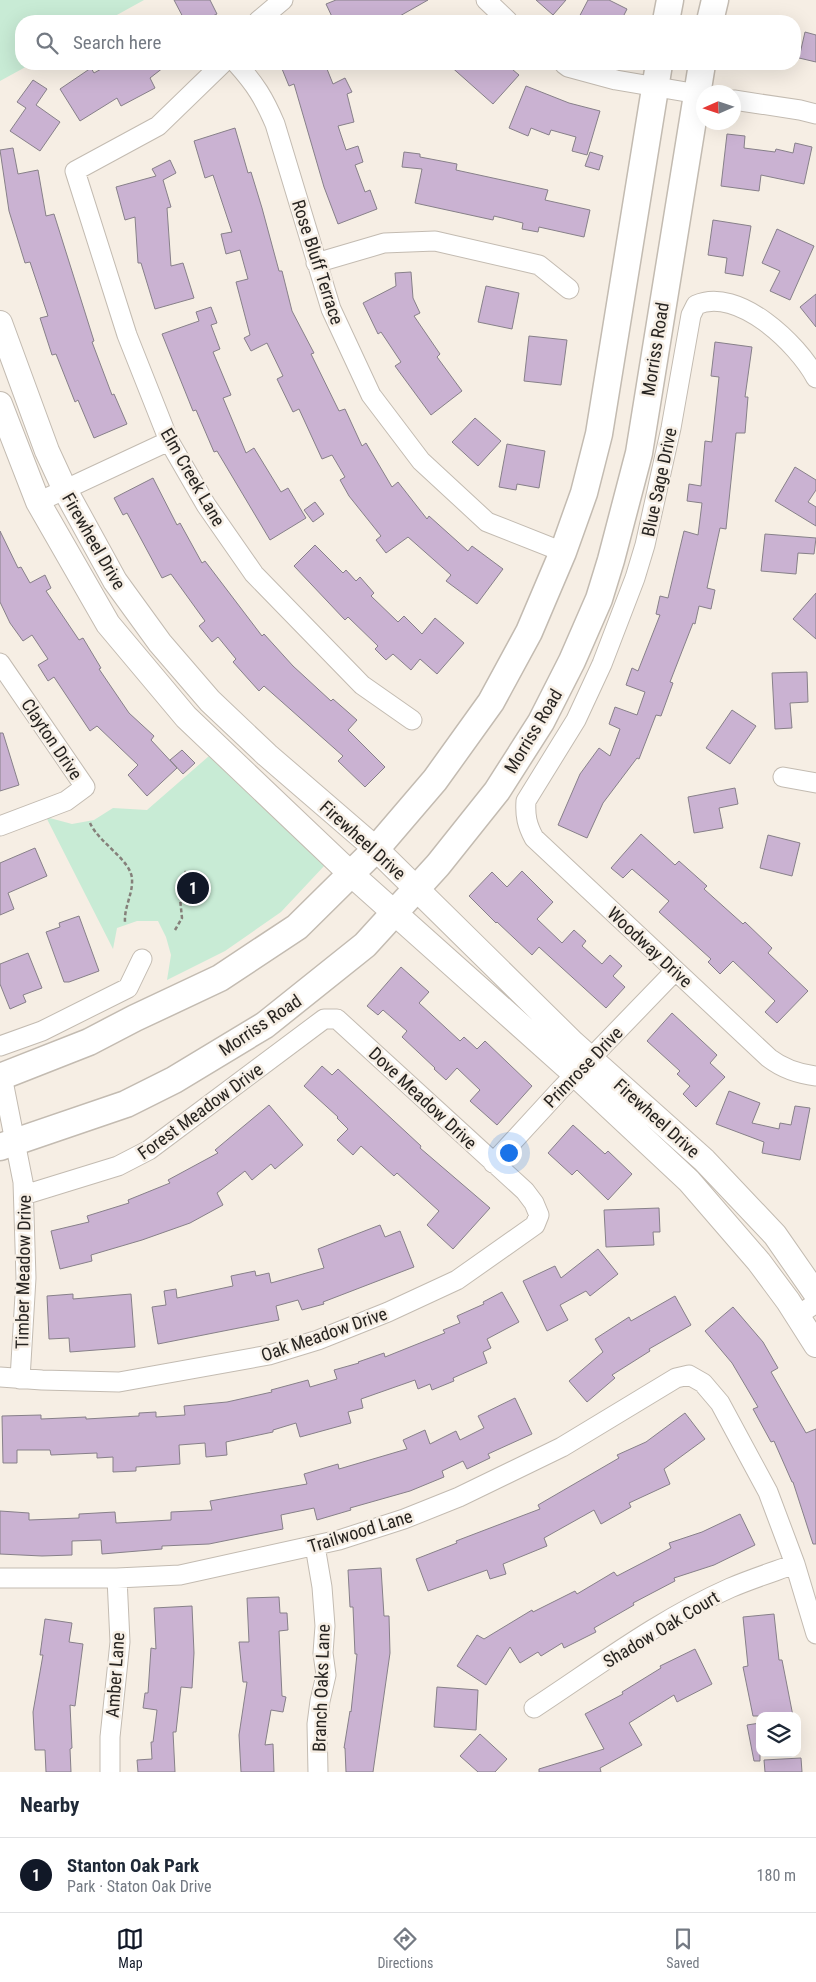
<!DOCTYPE html>
<html lang="en">
<head>
<meta charset="utf-8">
<style>
  body { margin:0; font-family:"Roboto Condensed",sans-serif; background:#f2f2f3; color:#1f2937 }
  .controls { position:absolute; right:15px; bottom:15px; display:grid; overflow:hidden; border-radius:10px; box-shadow:0 5px 20px #0002 }
  .controls button { width:45px; height:45px; display:grid; place-items:center; padding:0; border:0; border-bottom:1px solid #e0e1e3; background:#fff; color:#1f2937; font:25px sans-serif }
  .compass { position:absolute; left:696px; top:85px; width:45px; height:45px; border-radius:50%; background:#fff; box-shadow:0 5px 20px #0002; rotate:267deg }
  .you { position:absolute; left:508px; top:1152px; width:18px; height:18px; margin:-12px; border:4px solid #fff; border-radius:50%; background:#1a73e8; box-shadow:0 0 0 8px #1a73e833 }
  .badge { display:grid; place-items:center; width:32px; height:32px; border-radius:50%; background:#111827; color:#fff; font-size:16px; font-weight:700 }
  .pin { position:absolute; translate:-50% -50%; border:2px solid #fff; box-shadow:0 1px 5px #0006 }
  .list { margin:0; padding:0; list-style:none }
  h2 { display:flex; justify-content:space-between; align-items:center; height:65px; margin:0; padding:0 20px; font-size:21px }
  h2 small { font-size:16px; font-weight:400; color:#747a83 }
  .list li { display:grid; grid-template-columns:32px 1fr auto; gap:15px; align-items:center; box-sizing:border-box; height:75px; padding:0 20px; border-top:1px solid #e0e1e3 }
  .list b { display:block; font-size:19px; white-space:nowrap }
  .list p { margin:0; font-size:16px; white-space:nowrap; color:#747a83 }
  .list em { font-size:16px; font-style:normal; color:#747a83 }
  .icon { flex:none; width:28px; height:28px; fill:none; stroke:currentColor; stroke-width:2; stroke-linecap:round; stroke-linejoin:round }
  .map { position:relative; flex:none; width:816px; height:1772px; overflow:hidden }
  .search { position:absolute; background:#fff; box-shadow:0 5px 20px #0002; left:15px; right:15px; top:15px; height:55px; display:flex; align-items:center; gap:12px; box-sizing:border-box; padding:0 18px; border-radius:20px; color:#747a83; font-size:19px }
  .sheet { height:140px; background:#fff }
  nav { display:flex; justify-content:space-around; align-items:center; box-sizing:border-box; height:70px; border-top:1px solid #e0e1e3; background:#fff; font-size:14px; color:#747a83 }
  nav a { display:grid; justify-items:center; gap:2px }
  nav .on { color:#111827 }
  .map>svg:first-child { display:block }
  .green { fill:#c8ebd5 }
  .building { fill:#cab2d2; stroke:#878089 }
  .lines { fill:none; stroke-linecap:round; stroke-linejoin:round }
  .minor-casing { stroke:#c3bbb1; stroke-width:21 }
  .tertiary-casing { stroke:#c3bbb1; stroke-width:26 }
  .secondary-casing { stroke:#c3bbb1; stroke-width:29 }
  .path { stroke:#85807a; stroke-width:2.5; stroke-dasharray:4 2.5; stroke-linecap:butt }
  .minor { stroke:#fff; stroke-width:19 }
  .tertiary { stroke:#fff; stroke-width:24 }
  .secondary { stroke:#fff; stroke-width:26 }
  .labels { text-anchor:middle; dominant-baseline:central; stroke-width:5; stroke-linejoin:round; paint-order:stroke }
  .street-label { font-size:18px; fill:#272421; stroke:#f6eee4 }
</style>
</head>
<body>
<div class="map">
<svg width="816" height="1772" viewBox="0 0 816 1772">
  <rect width="100%" height="100%" fill="#f6eee4"/>
  <path class="green" d="M0,0H144L106,21H21V64H31L0,81Z
    M209,756L325,865L281,912L225,951L167,980L171,955L166,937L158,921H137L117,928L113,949L46,817L72,824L94,820L113,808L147,810Z"/>
  <path class="building" d="M174,0H210L217,14L202,21H185Z
    M336,0H428L391,21H334L326,4Z
    M536,0H566L553,15Z
    M588,0H609L627,9L621,21H577Z
    M805,32L816,35V62L799,58Z
    M110,64H118L120,68L129,64H168L150,78L155,88L121,106L117,98L80,121L60,89L91,68L94,73Z
    M280,64H325L333,84L345,78L352,92L347,94L354,122L338,126L346,150L358,146L363,162L355,165L365,192L370,190L377,209L338,224L324,187L294,84L289,86Z
    M448,64H506L519,75L493,104Z
    M33,80L47,89L36,105L60,122L40,151L10,131L26,108L17,102Z
    M526,86L569,103L600,111L587,155L572,151L576,137L551,130L549,135L531,128L528,136L509,128Z
    M235,128L248,173L251,172L262,208L279,271H282L292,311L314,353L311,354L339,411L345,409L362,446L366,443L392,487L398,482L427,519L429,516L468,551L472,546L503,569L477,604L446,581L451,575L408,537L386,553L376,540L381,536L349,496L340,480L345,477L332,455L322,459L299,409L293,412L277,379L283,376L267,343L251,351L244,338L250,335L236,282L248,279L240,250L226,254L221,234L232,232L213,175L205,178L194,141Z
    M727,134L745,136L744,148L775,152L776,149L793,153L795,143L812,147L804,184L761,175L759,191L721,186Z
    M13,148L18,174L38,170L46,216L54,214L94,341L92,342L112,395L114,394L127,424L94,438L78,400L75,402L56,354L52,355L40,318L48,316L30,262L25,263L9,211L0,150Z
    M404,152L420,154V157L457,164L456,170L548,190L545,200L590,210L584,237L539,227L538,232L522,229L523,223L494,216L493,220L415,203L422,169L402,167Z
    M590,152L603,156L599,170L585,166Z
    M170,160L176,173L163,180L171,207L167,208L171,266L183,263L194,298L155,309L141,263H138L135,217L125,220L116,187L156,176L152,169Z
    M713,220L751,226L743,276L725,273L727,258L708,255Z
    M777,229L814,246L790,300L770,291L780,271L762,263Z
    M411,272L413,298L420,313L414,316L440,354L437,357L462,391L431,415L395,366L401,362L381,332L378,334L363,303L396,286L395,273Z
    M486,286L519,293L512,329L478,322Z
    M816,294V327L800,307Z
    M211,307L217,323L211,325L220,349L213,352L231,395L223,398L246,453L254,448L281,492L288,488L306,518L270,540L217,451L214,452L196,410L193,411L162,334L199,321L196,312Z
    M529,336L567,340L561,385L524,381Z
    M715,342L752,347L745,397H748L745,433H736L726,529L720,528L707,588L715,590L711,609L699,606L695,624L693,623L670,682L673,683L661,716L656,715L639,759L637,758L603,803L587,838L558,825L580,774L599,748L610,756L620,729L609,724L615,707L637,715L645,692L626,685L632,668L638,671L660,615L656,614L660,596L668,598L684,531L698,535L702,503L687,501L689,484L701,486L705,441L712,442L719,377L711,376Z
    M475,418L501,441L478,466L452,442Z
    M507,444L545,451L539,488L517,484L516,490L499,487Z
    M795,467L816,480V490L808,502L816,507V526L775,501Z
    M153,478L177,525L180,523L202,563L205,561L262,636L264,634L293,666L331,701L333,699L357,720L348,730L385,767L365,787L338,761L343,756L264,686L259,691L233,662L236,659L218,637L212,642L199,626L205,621L171,574L162,578L127,513L123,515L114,498Z
    M315,502L324,514L313,522L304,510Z
    M0,531L18,568L21,567L30,583L45,575L51,588L46,591L79,640L83,638L101,668L99,669L129,713L154,736L151,740L177,768L147,796L128,775L138,765L97,726L90,731L54,677L48,681L38,665L48,659L32,635L23,641L10,623L0,602Z
    M765,534L816,538L814,554L798,553L796,574L761,571Z
    M315,545L343,573L346,570L356,581L360,577L374,593L371,596L398,622L404,616L422,634L435,618L464,643L437,674L420,659L411,670L393,654L386,660L375,649L378,646L348,617L345,620L294,566Z
    M816,593V639L793,619Z
    M807,672L808,702L790,703L792,728L775,729L772,673Z
    M732,710L756,726L730,764L706,748Z
    M0,733H3L19,785L0,791Z
    M182,750L195,763L183,774L170,760Z
    M735,788L738,804L719,808L723,828L694,833L688,797Z
    M641,834L675,865L679,861L707,886L704,889L743,924L745,922L772,948L768,953L808,991L777,1023L765,1012L775,1001L733,961L720,974L708,962L711,959L659,912L669,901L632,869L623,878L611,868Z
    M768,835L800,843L792,876L760,868Z
    M35,848L47,876L8,893L14,909L0,915V863Z
    M522,871L553,902L537,919L562,943L574,930L586,941L582,946L602,964L610,955L622,966L613,976L625,987L606,1008L539,947L532,955L497,922L496,923L469,896L492,872L507,887Z
    M79,916L99,971L69,982H64L46,932L60,927L59,923Z
    M28,953L42,988L23,995L26,1002L10,1009L0,984V964Z
    M401,967L429,992L419,1003L460,1041L464,1037L477,1049L485,1041L532,1086L497,1125L470,1101L480,1090L457,1068L446,1080L434,1069L435,1068L402,1037L407,1031L383,1010L378,1015L367,1006Z
    M672,1013L717,1055L710,1063L725,1077L696,1107L683,1094L690,1086L677,1074L680,1071L647,1041Z
    M322,1066L332,1075L338,1069L421,1146L420,1148L490,1208L453,1249L427,1225L439,1211L397,1173L394,1176L361,1146L353,1155L337,1140L348,1129L337,1118L338,1117L304,1086Z
    M729,1091L760,1103L752,1123L779,1129L780,1123L791,1125L795,1106L810,1108L800,1160L762,1153L764,1142L716,1124Z
    M269,1105L303,1145L275,1169L271,1164L252,1180L245,1171L217,1193L223,1205L190,1223L142,1240L91,1255L92,1261L60,1269L51,1231L89,1222L87,1216L129,1203L128,1200L170,1183L168,1180L218,1153L215,1150Z
    M573,1125L605,1154L608,1151L632,1174L608,1200L577,1170L572,1175L548,1153Z
    M659,1208L660,1232H653L654,1245L606,1247L604,1210Z
    M380,1225L385,1237L400,1231L414,1267L323,1302L324,1304L302,1310L298,1300L276,1306L279,1320L158,1344L152,1307L166,1305L164,1291L176,1289L177,1298L233,1286L231,1276L255,1271L256,1276L269,1273L271,1283L324,1268L318,1249Z
    M598,1249L618,1274L590,1296L586,1291L560,1305L568,1320L547,1331L523,1281L555,1266L561,1278Z
    M502,1292L519,1322L487,1339L491,1348L483,1352L487,1363L453,1378L454,1381L432,1390L430,1384L418,1389L415,1380L361,1399L363,1408L348,1412L351,1423L300,1437L296,1423L273,1430V1432L226,1442L227,1455L206,1457L205,1443L179,1445L180,1464L136,1467V1471L113,1472V1457L97,1458V1453L51,1455L50,1450H17V1463H3L2,1416L41,1415V1419L86,1417V1419L139,1416V1413L156,1412V1417L185,1415L184,1406L227,1402L272,1392L271,1390L308,1380L310,1387L337,1379L334,1370L359,1363L358,1362L384,1353L385,1357L445,1333L443,1330L460,1323L457,1316L484,1304L483,1302Z
    M73,1294V1299L131,1294L135,1347L70,1352L69,1338L49,1339L47,1296Z
    M675,1296L691,1325L649,1349L650,1351L612,1375L615,1378L587,1402L569,1381L603,1352L595,1339L629,1317L631,1321Z
    M733,1307L763,1342L778,1368L771,1372L806,1433L816,1429V1544H813L793,1482H792L774,1441L771,1442L753,1409L758,1407L732,1363L705,1331Z
    M515,1398L532,1434L488,1454L490,1458L467,1469L463,1461L442,1471L444,1477L410,1491L350,1508L351,1510L317,1520L314,1508L281,1515L283,1529L209,1544L162,1546V1549L102,1554L101,1540L72,1541V1555L42,1556L0,1554V1511L29,1513V1520L79,1518V1514L115,1512L116,1523L171,1520V1512L212,1510L210,1501L307,1484L304,1474L338,1464L339,1469L407,1449L403,1440L425,1430L430,1444L456,1431L460,1440L484,1428L478,1416Z
    M685,1413L705,1439L664,1469L670,1484L629,1503L631,1507L601,1524L594,1510L544,1538L547,1546L503,1564L506,1574L490,1579L487,1570L428,1591L416,1559L457,1543L456,1541L540,1509L538,1505L619,1458L617,1455L646,1442Z
    M740,1514L755,1545L714,1565L674,1578L675,1581L633,1603L634,1605L594,1628L596,1632L564,1648L562,1643L541,1656L538,1652L520,1663L510,1647L486,1685L457,1666L477,1635L484,1639L532,1610L533,1612L575,1591L577,1594L614,1572L617,1576L671,1548L669,1543L702,1532Z
    M381,1568L384,1616H389L390,1653L373,1772H346L345,1748H344L350,1711L351,1712L357,1654H355L353,1607H350L348,1570Z
    M279,1597L280,1613H287L288,1630L279,1631L282,1696L286,1697L283,1712L271,1710L265,1745L273,1744L274,1772H241L239,1735L247,1682H243L239,1642H249L247,1598Z
    M192,1606L194,1653L192,1688L181,1687L176,1732H173L175,1772H138L137,1760L152,1759L151,1742H153L157,1710L143,1708L145,1693H148L151,1648L156,1649L154,1608Z
    M774,1614L779,1660H782L793,1716H753L743,1667L748,1666L743,1617Z
    M45,1619L72,1623L69,1642L83,1644L75,1706L70,1705L72,1748L70,1749L71,1772H46L45,1750H35L33,1712L43,1655H40Z
    M695,1649L712,1684L677,1702L674,1695L629,1723L642,1745L600,1768L601,1772H539V1769L604,1749L585,1714L623,1694L622,1692L661,1668L660,1666Z
    M437,1687L478,1690L476,1730L434,1727Z
    M760,1723V1761H754L747,1725Z
    M480,1734L507,1759L495,1772H478L460,1756Z
    M801,1758L802,1772H765L764,1760Z"/>
  <g class="lines">
    <defs>
      <path id="minor" d="M486,0L508,21
        M258,21L283,0
        M222,64L158,126L75,171L127,335L169,441L206,505L254,574L362,685L412,720
        M237,64C255,84 264,98 275,124L331,309L371,395L421,461L487,522L563,552
        M564,64L568,67L616,80L704,95
        M734,100L800,110L816,114
        M316,263L384,243L435,241L539,265L569,289
        M816,378C798,344 738,286 696,305L691,315L671,428L645,545L635,578L602,664L576,720L526,801C525,816 527,825 534,838L769,1058C782,1068 799,1074 816,1076
        M38,502L169,441
        M0,663L85,787L66,801L0,826
        M783,777L816,783
        M0,1046L42,1031L128,988L142,959
        M2,1076L23,1182L26,1278L20,1379
        M493,1163L561,1089L674,972
        M797,1316L816,1303
        M0,1377L42,1380L119,1382L269,1355L318,1340L388,1312L457,1280L535,1225L539,1215L534,1203L525,1191L337,1019H324L149,1150L118,1166L24,1195
        M315,1546L322,1587L325,1626L323,1653L326,1675L320,1701L317,1724L318,1772
        M0,1578H117L180,1575L339,1540L404,1519L459,1497L562,1447L676,1378L689,1375L703,1383L720,1403L768,1492L795,1564L816,1634
        M534,1708C598,1666 660,1619 730,1588C751,1579 773,1572 795,1564
        M110,1772V1737L120,1642L117,1578"/>
      <path id="tertiary" d="M0,323L47,451L65,490L115,581L160,643L210,701L267,755L376,849L573,1043L704,1160L775,1235L816,1294
        M0,404L38,502L108,624L186,717L351,874L566,1066L689,1181L759,1262L788,1301L816,1345"/>
      <path id="secondary" d="M666,21L670,0
        M710,21L715,0
        M0,1077L89,1042L135,1018L220,978L297,927L376,849L435,780L491,702L529,632L563,552L584,493L599,434L659,64
        M0,1147L126,1104L174,1080L265,1025L365,945L438,865L497,791L541,722L572,661L599,599L611,560L639,453L702,64"/>
    </defs>
    <use href="#minor" class="minor-casing"/>
    <use href="#tertiary" class="tertiary-casing"/>
    <use href="#secondary" class="secondary-casing"/>
    <path class="path" d="M90,823C99,843 131,860 132,879C133,894 124,907 125,922
      M175,930L182,918L179,889L186,871"/>
    <use href="#minor" class="minor"/>
    <use href="#tertiary" class="tertiary"/>
    <use href="#secondary" class="secondary"/>
  </g>
  <g class="labels">
    <g class="street-label">
      <text transform="translate(318 262) rotate(72)">Rose Bluff Terrace</text>
      <text transform="translate(655 349) rotate(-81)">Morriss Road</text>
      <text transform="translate(193 477) rotate(60)">Elm Creek Lane</text>
      <text transform="translate(659 482) rotate(-78)">Blue Sage Drive</text>
      <text transform="translate(94 541) rotate(60)">Firewheel Drive</text>
      <text transform="translate(533 731) rotate(-59)">Morriss Road</text>
      <text transform="translate(52 739) rotate(56)">Clayton Drive</text>
      <text transform="translate(363 840) rotate(42)">Firewheel Drive</text>
      <text transform="translate(650 947) rotate(43)">Woodway Drive</text>
      <text transform="translate(260 1025) rotate(-34)">Morriss Road</text>
      <text transform="translate(583 1067) rotate(-46)">Primrose Drive</text>
      <text transform="translate(423 1098) rotate(43)">Dove Meadow Drive</text>
      <text transform="translate(200 1111) rotate(-36)">Forest Meadow Drive</text>
      <text transform="translate(657 1118) rotate(42)">Firewheel Drive</text>
      <text transform="translate(23 1272) rotate(-89)">Timber Meadow Drive</text>
      <text transform="translate(324 1334) rotate(-19)">Oak Meadow Drive</text>
      <text transform="translate(360 1531) rotate(-17)">Trailwood Lane</text>
      <text transform="translate(661 1629) rotate(-31)">Shadow Oak Court</text>
      <text transform="translate(115 1675) rotate(-86)">Amber Lane</text>
      <text transform="translate(321 1688) rotate(-88)">Branch Oaks Lane</text>
    </g>
  </g>
</svg>
<div class="controls">
<button><svg class="icon" aria-label="layers" viewBox="0 0 24 24"><path d="M12 4l9 5-9 5-9-5zM3 14l9 5 9-5"/></svg></button>
</div>
<svg class="compass" viewBox="-18 -18 36 36"><path d="M0-13l5 13h-10z" fill="#e53935"/><path d="M0 13l5-13h-10z" fill="#747a83"/></svg>
<div class="you"></div>
<div class="pin badge" style="left:193px;top:888px">1</div>
<div class="search"><svg class="icon" aria-label="search" viewBox="0 0 24 24"><circle cx="10" cy="10" r="6"/><path d="M15 15l6 6"/></svg>Search here</div>
</div>
<section class="sheet">
<h2>Nearby<small></small></h2>
<ul class="list">
<li><span class="badge">1</span><div><b>Stanton Oak Park</b><p>Park · Staton Oak Drive</p></div><em>180 m</em></li>
</ul>
</section>
<nav>
<a class="on"><svg class="icon" aria-label="map" viewBox="0 0 24 24"><path d="M3 6l6-2 6 2 6-2v14l-6 2-6-2-6 2zM9 4v14M15 6v14"/></svg>Map</a>
<a><svg class="icon" aria-label="directions" viewBox="0 0 24 24"><path d="M12 3l9 9-9 9-9-9zM9 14v-3h6M13 9l2 2-2 2"/></svg>Directions</a>
<a><svg class="icon" aria-label="saved" viewBox="0 0 24 24"><path d="M7 4h10v16l-5-4-5 4z"/></svg>Saved</a>
</nav>
</body>
</html>
